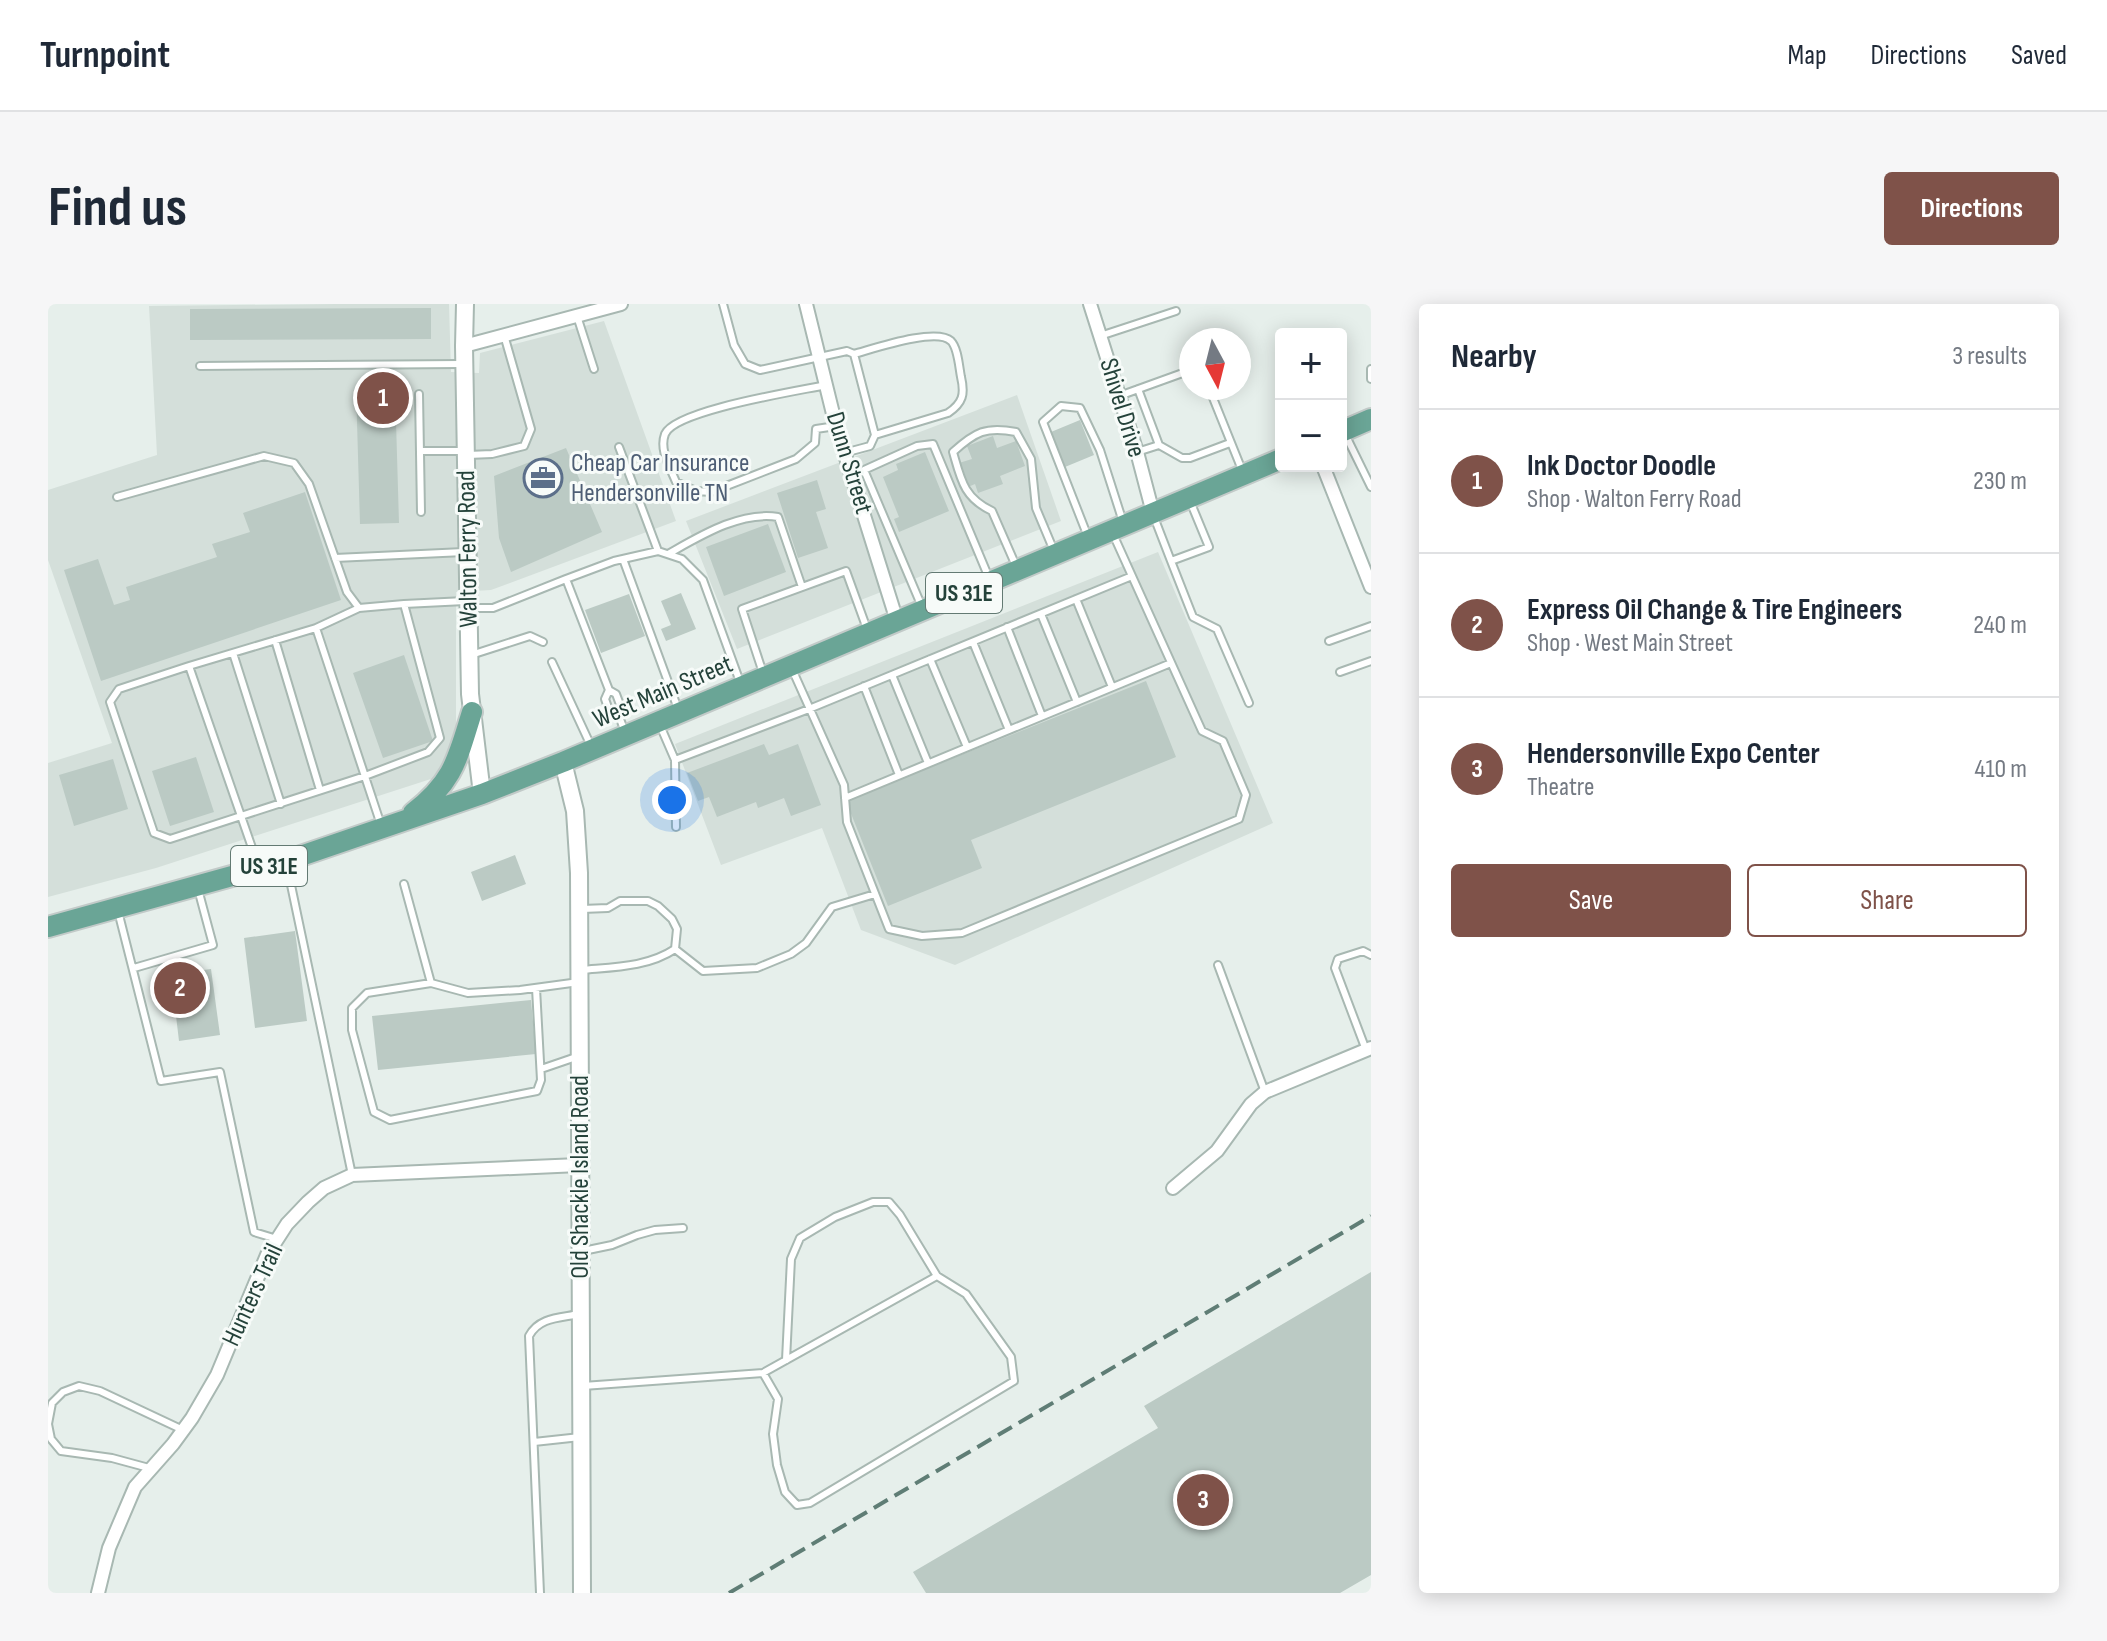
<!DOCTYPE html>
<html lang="en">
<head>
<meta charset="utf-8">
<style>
  body { margin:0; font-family:"Sofia Sans Condensed",sans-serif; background:#f6f6f7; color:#1f2937 }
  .controls { position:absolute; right:24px; top:24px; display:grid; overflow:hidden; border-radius:8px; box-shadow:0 4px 20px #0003 }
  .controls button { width:72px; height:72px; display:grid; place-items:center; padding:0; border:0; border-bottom:2px solid #e0e1e3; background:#fff; color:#1f2937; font:40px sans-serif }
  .compass { position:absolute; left:1131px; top:24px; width:72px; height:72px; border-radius:50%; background:#fff; box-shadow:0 4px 20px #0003; rotate:173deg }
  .you { position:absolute; left:624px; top:496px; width:28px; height:28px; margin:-20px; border:6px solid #fff; border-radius:50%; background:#1a73e8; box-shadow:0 0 0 12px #1a73e833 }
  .badge { display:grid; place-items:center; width:52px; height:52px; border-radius:50%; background:#7f5249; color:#fff; font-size:26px; font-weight:700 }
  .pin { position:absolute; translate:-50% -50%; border:4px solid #fff; box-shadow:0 2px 8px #0006 }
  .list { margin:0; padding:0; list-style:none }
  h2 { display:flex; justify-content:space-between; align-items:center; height:104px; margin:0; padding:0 32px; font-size:34px }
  h2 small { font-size:26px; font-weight:400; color:#747a83 }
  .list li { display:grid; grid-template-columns:52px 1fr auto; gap:24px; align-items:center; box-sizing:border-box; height:144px; padding:0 32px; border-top:2px solid #e0e1e3 }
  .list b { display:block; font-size:30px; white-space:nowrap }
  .list p { margin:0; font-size:26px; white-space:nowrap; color:#747a83 }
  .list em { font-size:26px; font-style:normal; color:#747a83 }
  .actions { display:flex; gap:16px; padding:24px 32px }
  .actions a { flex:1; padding:18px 0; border:2px solid #7f5249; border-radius:8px; text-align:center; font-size:28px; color:#7f5249 }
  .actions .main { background:#7f5249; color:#fff }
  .map { position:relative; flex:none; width:1323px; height:1289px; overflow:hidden; border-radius:8px }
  header { display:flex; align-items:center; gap:48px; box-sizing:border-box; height:112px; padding:0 40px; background:#fff; border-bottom:2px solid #e0e1e3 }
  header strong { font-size:38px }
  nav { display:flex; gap:44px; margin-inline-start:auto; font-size:28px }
  .intro { display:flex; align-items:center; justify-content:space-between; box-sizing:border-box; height:192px; padding:0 48px }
  h1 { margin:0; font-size:56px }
  .button { padding:20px 36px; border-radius:8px; background:#7f5249; color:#fff; font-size:28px; font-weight:700 }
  main { display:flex; gap:48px; padding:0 48px }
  aside { flex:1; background:#fff; border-radius:8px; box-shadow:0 4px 20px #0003 }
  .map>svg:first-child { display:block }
  .built { fill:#d4dfda }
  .building { fill:#bbcac4 }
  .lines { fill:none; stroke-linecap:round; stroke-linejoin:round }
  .service-casing { stroke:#a8b8b2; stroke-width:10 }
  .minor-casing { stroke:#a8b8b2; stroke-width:16 }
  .tertiary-casing { stroke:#a8b8b2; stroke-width:20 }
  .primary-casing { stroke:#c2cac8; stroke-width:24 }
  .service { stroke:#fff; stroke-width:6 }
  .minor { stroke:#fff; stroke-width:12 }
  .tertiary { stroke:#fff; stroke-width:16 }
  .primary { stroke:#6aa596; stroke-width:20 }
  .rail { stroke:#5f7d75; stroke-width:4; stroke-dasharray:16 8; stroke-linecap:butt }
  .labels { text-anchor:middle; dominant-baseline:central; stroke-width:6; stroke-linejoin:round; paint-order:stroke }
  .shield { fill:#f7fbf9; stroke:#637a73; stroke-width:2 }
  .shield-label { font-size:24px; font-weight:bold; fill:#24423a }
  .street-label { font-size:26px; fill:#24423a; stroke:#f7fbf9 }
  .service-label { font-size:26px; fill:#4e5e75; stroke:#f7fbf9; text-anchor:start }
</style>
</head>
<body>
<header>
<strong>Turnpoint</strong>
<nav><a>Map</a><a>Directions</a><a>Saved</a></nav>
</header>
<div class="intro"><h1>Find us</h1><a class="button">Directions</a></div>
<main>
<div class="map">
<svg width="1323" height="1289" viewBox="0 0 1323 1289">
  <rect width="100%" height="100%" fill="#e6efeb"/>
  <path class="built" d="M288,0H401L403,68L431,69L432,49L556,17L628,217L443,286L408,288V434L404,454L389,473L108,564L0,593V459L64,439L0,256V186L109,151L101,2Z
    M969,91L1013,217L689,345L638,217Z
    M1110,248L1225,519L907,661L813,626L774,524L673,561L627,440Z"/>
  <path class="building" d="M383,4V35L142,36V5Z
    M347,83L351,219L312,220L308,84Z
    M1032,116L1046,151L1017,163L1003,128Z
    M945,132L949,144L968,137L977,162L952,172L955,180L930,189L927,180L920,183L911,159L924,155L919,142Z
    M518,144L554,228L463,268L451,234L446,172Z
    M877,148L901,207L851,228L846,215L851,213L835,173L850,166L848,160Z
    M769,176L778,205L768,208L780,244L750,254L729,189Z
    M257,188L293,296L53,377L16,266L50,255L66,301L82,296L78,283L169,253L164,240L202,228L195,209Z
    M720,220L738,268L676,292L658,243Z
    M633,289L648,325L618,337L613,325L623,321L613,297Z
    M581,290L597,332L553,349L537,306Z
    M356,351L385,437L335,454L305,369Z
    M1098,377L1128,453L923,536L934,564L840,602L798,497Z
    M716,440L721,451L750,440L773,501L743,512L736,494L710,504L708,498L669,513L661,493L650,497L639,469Z
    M148,453L166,508L122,522L104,467Z
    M65,455L80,505L26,522L11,471Z
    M467,551L478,580L434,597L423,568Z
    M247,627L259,717L207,724L196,634Z
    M163,665L172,731L131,737L126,695L144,693L141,668Z
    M483,696L488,750L330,766L324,712Z
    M1323,968V1271L1292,1289H878L865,1268L1110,1124L1096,1102Z"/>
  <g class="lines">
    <defs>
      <path id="service" d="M675,0L686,41L697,60L712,66L799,47L806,50L827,131L822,142L796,149
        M529,12L546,65
        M1052,32L1128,7
        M806,50C825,45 888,23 903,37C910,44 911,63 913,73C917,90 915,99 900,109L827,131
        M152,62L413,60
        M1323,65V75
        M778,81C750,87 627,106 617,130C611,146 622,163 628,178L648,187L663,188L748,155L767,139L768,125L788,122
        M1161,84L1194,166
        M1090,85L1111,141
        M371,90L373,208
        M1071,92L1143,66
        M1297,130L1323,183
        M571,143L610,247
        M372,147H414
        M1089,148L1111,141L1134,154H1142L1182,139
        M420,151L444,150L476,142L483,125L456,31
        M69,193L216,152L246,159L261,180L299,288L311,304
        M1106,213L1123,257L1161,243L1142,197
        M1040,233L995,118L1013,102L1032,104L1052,146L1075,218
        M620,250C652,232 692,207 730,213L754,283
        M287,254L416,248
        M575,255L630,405
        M1123,257L1145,313L1169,325L1201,399
        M968,262L944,207C916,194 913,176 905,148C927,128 938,122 968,128L983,155L988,204L1006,247
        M518,275L566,257L610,247L634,255L655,276L692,378
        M1028,295L1064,383
        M356,300L417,297
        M874,303L816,166L869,142L885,140L941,274
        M422,304H445L518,275L561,386L568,390L574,406L572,415L577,428
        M993,310L1029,398
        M959,323L994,412
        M227,336L272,486
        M1281,337L1323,322
        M925,338L961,426
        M185,349L233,500
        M423,351L482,332L495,338
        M882,355L919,443
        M504,358L543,442
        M141,362L71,385L62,398L106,529L122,535L317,472L380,448L392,434L356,300L311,304L268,324
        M744,365L796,481L799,518L841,625L874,632L914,629L1191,515L1198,491L1175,437L1154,427L1065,230
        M1292,368L1323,357
        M715,369L694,305L798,267L819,325
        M844,371L880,459
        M816,382L851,471
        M561,386L557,395L563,412L572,415
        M611,419L627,456L761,405L1084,272
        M627,456L628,523
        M797,494L1123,359
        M210,561L141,362L268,324L333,521
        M239,562L304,871
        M356,580L383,679
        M534,605L560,604L572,597H600L610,602L624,615L629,625L627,645L655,667L709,664L743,650L758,639L784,603L827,590
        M70,607L113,777L172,768L206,928L229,935
        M1170,661L1217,788
        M86,664L165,641L150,585
        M534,666C566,663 600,663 627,645
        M488,684L493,776L489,787L342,816L326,808L304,726V704L319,689L383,679L420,689L472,686L531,678
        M1318,746L1287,664L1290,655L1315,647L1323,651
        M493,765L531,752
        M535,947L564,941L589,931L607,926L635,924
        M738,1056L743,955L752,934L787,913L825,898H841L852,911L889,972
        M535,1082L715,1069L889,972L918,990L963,1053L966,1077L762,1199L749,1201L737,1188L729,1161L725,1130L730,1095L715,1069
        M486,1138L532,1133
        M101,1164L64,1154L13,1147L3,1135L0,1120L4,1099L15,1088L31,1082L52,1087L135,1126
        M492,1289L481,1032C491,1013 512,1014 531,1010"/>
      <path id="minor" d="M758,0L788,122L849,317
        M1042,0L1089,148L1105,209
        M416,42L573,0
        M1275,162L1323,283
        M1125,884L1169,847L1203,800L1217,788L1323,744
        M50,1289L61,1244L87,1183L125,1140L144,1114L169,1071L219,951L239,920L260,898L276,884L304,871L531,861"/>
      <path id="tertiary" d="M417,0L416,42L422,390L434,490
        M515,458L527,507L531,569L534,1289"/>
      <path id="primary" d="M1293,128L1323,115
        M365,509C406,477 409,456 424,408
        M0,623L238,557L434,490L515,458L1233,155"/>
    </defs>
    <use href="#service" class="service-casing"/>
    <use href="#minor" class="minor-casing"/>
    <use href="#tertiary" class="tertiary-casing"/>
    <use href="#primary" class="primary-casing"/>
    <use href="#service" class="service"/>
    <use href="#minor" class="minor"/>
    <use href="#tertiary" class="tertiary"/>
    <use href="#primary" class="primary"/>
    <path class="rail" d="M681,1289L1323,912"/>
  </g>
  <defs>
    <symbol id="office-ring" viewBox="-11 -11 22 22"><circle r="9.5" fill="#f7fbf9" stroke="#5c6f8a" stroke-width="1.5"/><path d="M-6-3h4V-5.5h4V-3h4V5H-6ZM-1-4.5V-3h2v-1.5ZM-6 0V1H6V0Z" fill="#5c6f8a"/></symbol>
  </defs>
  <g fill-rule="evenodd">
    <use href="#office-ring" x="473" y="152" width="44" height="44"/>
  </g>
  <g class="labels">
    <g class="shield">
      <rect x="878" y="269" width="76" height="40" rx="6"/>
      <rect x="183" y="542" width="76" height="40" rx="6"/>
    </g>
    <g class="shield-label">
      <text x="916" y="289">US 31E</text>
      <text x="221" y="562">US 31E</text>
    </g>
    <g class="street-label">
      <text transform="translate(1074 104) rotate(73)">Shivel Drive</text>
      <text transform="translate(801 159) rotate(73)">Dunn Street</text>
      <text transform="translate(420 245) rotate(-91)">Walton Ferry Road</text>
      <text transform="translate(615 388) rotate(-23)">West Main Street</text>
      <text transform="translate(532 873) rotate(-90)">Old Shackle Island Road</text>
      <text transform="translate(205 991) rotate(-65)">Hunters Trail</text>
    </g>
    <g class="service-label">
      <text x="523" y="159">Cheap Car Insurance<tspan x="523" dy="30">Hendersonville TN</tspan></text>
    </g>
  </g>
</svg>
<div class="controls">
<button>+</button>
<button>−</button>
</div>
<svg class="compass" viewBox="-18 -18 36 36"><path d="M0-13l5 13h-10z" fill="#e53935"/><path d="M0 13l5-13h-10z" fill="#747a83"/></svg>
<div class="you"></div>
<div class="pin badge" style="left:335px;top:94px">1</div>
<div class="pin badge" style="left:132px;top:684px">2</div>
<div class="pin badge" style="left:1155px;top:1196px">3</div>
</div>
<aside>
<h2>Nearby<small>3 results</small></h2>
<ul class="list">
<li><span class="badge">1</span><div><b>Ink Doctor Doodle</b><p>Shop · Walton Ferry Road</p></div><em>230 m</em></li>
<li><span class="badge">2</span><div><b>Express Oil Change &amp; Tire Engineers</b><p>Shop · West Main Street</p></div><em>240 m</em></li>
<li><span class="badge">3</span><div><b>Hendersonville Expo Center</b><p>Theatre</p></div><em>410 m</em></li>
</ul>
<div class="actions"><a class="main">Save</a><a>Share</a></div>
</aside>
</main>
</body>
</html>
